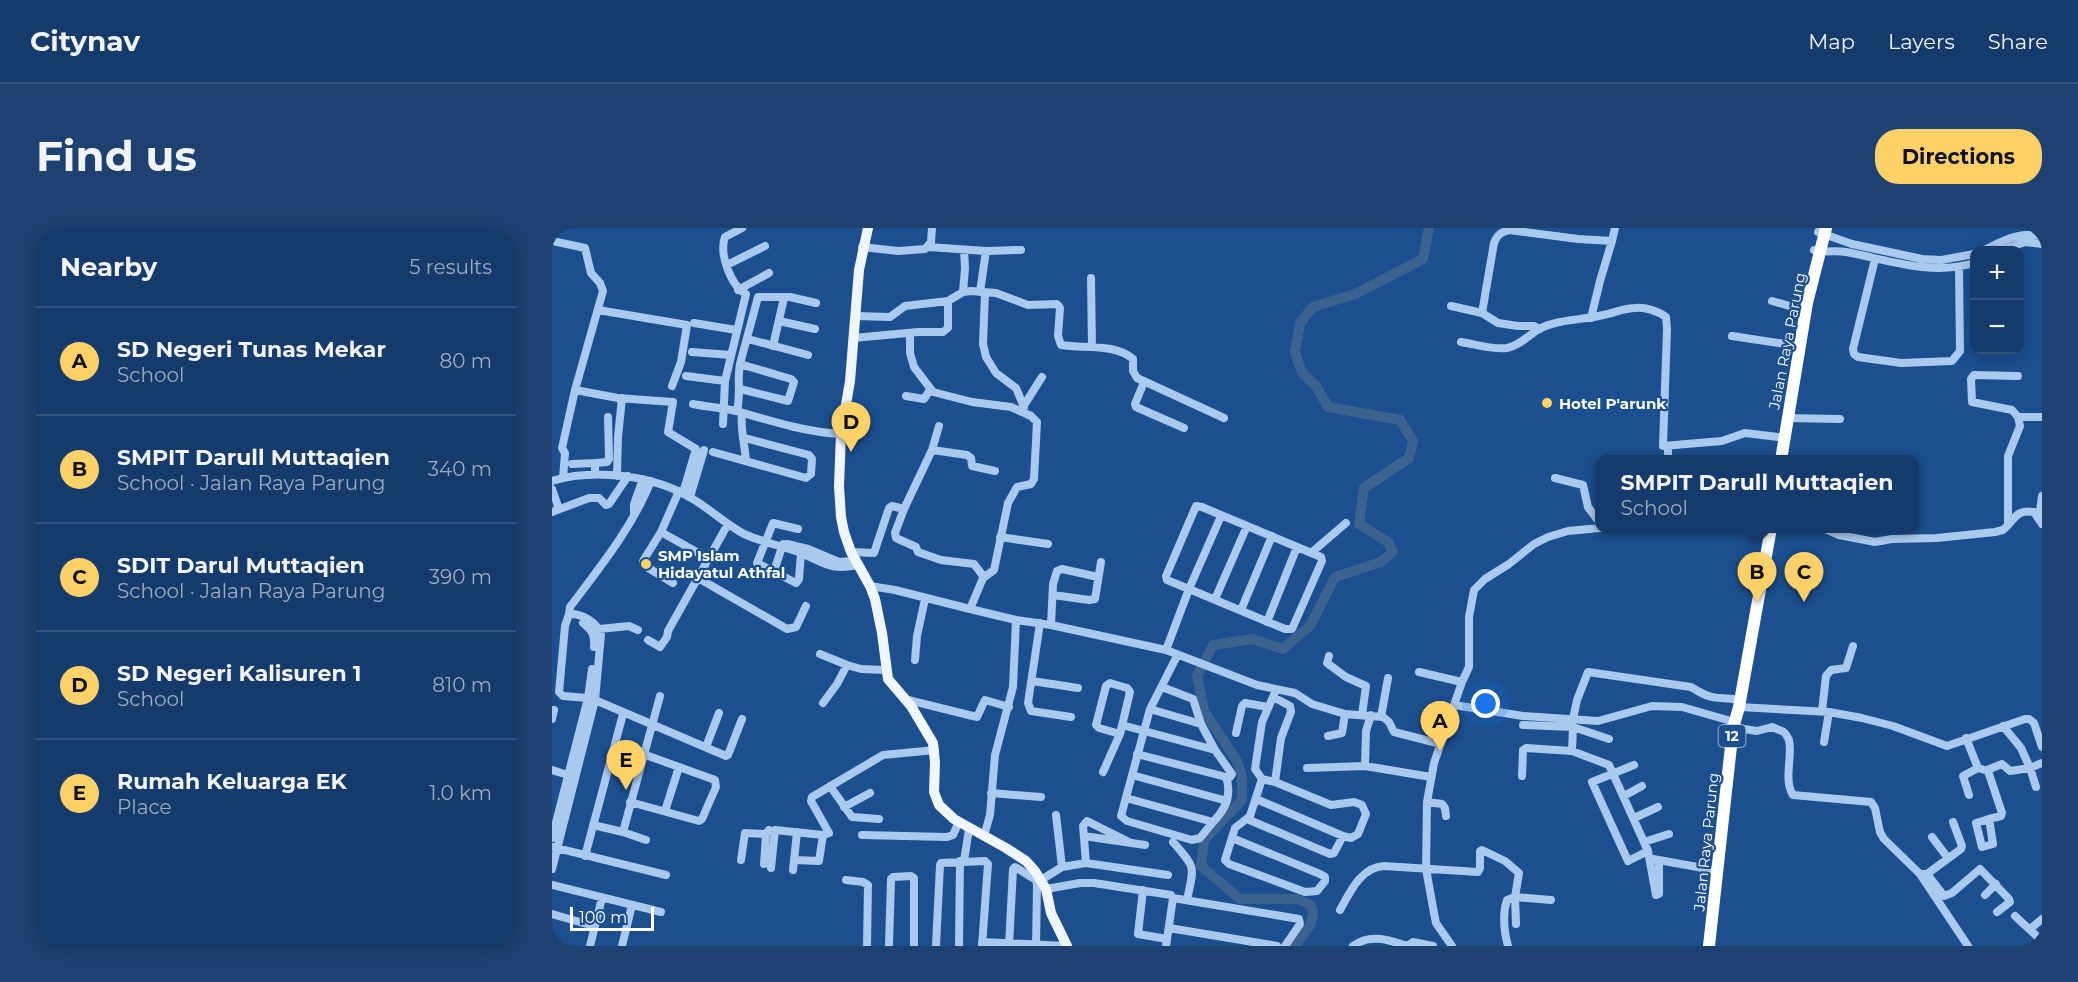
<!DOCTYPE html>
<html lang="en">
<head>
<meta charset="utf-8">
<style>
  body { margin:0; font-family:Montserrat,sans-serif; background:#1d4271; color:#f1f3f6 }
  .controls { position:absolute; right:18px; top:18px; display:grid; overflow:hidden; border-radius:12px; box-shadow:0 3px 15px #0003 }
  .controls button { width:54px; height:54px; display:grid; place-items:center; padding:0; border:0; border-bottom:2px solid #33557e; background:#143b6b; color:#f1f3f6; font:30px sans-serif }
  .scale { position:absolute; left:18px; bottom:15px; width:84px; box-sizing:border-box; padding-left:6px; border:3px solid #fff; border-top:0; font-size:16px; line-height:21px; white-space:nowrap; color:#fff; -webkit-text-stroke:4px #1b4f8f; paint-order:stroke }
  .you { position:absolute; left:934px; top:476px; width:21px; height:21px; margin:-15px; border:4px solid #fff; border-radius:50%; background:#1a73e8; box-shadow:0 0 0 9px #1a73e833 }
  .badge { display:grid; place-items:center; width:39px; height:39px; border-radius:50%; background:#ffd166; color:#111; font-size:20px; font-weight:700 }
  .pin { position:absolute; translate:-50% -50px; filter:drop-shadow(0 2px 3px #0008) }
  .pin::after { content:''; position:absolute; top:32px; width:21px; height:18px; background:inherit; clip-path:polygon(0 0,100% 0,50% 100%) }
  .popup { position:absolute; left:1043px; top:227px; width:324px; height:78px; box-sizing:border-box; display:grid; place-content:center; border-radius:12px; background:#143b6b; filter:drop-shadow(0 2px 4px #0005); font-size:20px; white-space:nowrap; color:#9dadc1 }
  .popup b { font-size:22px; color:#f1f3f6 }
  .popup::after { content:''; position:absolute; left:50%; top:100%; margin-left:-12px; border:12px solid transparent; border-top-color:#143b6b }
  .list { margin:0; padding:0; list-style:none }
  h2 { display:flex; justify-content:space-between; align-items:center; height:78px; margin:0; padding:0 24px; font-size:26px }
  h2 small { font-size:20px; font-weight:400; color:#9dadc1 }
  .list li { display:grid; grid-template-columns:39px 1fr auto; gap:18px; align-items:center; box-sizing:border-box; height:108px; padding:0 24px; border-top:2px solid #33557e }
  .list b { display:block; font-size:22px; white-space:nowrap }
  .list p { margin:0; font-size:20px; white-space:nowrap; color:#9dadc1 }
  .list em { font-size:20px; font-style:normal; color:#9dadc1 }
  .map { position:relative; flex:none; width:1490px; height:718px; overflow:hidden; border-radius:24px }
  header { display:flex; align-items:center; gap:36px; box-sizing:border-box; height:84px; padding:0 30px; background:#143b6b; border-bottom:2px solid #33557e }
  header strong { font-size:28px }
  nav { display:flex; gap:33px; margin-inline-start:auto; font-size:21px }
  .intro { display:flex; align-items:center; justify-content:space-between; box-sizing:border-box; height:144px; padding:0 36px }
  h1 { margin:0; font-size:42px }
  .button { padding:15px 27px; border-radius:24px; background:#ffd166; color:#111; font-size:21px; font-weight:700 }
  main { display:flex; gap:36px; padding:0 36px }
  aside { flex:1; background:#143b6b; border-radius:24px; box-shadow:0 3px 15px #0003 }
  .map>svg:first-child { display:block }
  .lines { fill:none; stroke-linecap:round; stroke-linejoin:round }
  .river { stroke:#3c6290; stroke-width:10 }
  .minor { stroke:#a9c9ee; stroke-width:8 }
  .major { stroke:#f0f6ff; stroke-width:10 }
  .highway { stroke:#fff; stroke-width:12 }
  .poi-dot { fill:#ffd166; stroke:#1b4f8f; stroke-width:2 }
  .labels { text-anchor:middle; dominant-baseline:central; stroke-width:4.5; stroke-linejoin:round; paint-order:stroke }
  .shield { fill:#1b4f8f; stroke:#bbcadd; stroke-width:1.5 }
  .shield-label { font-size:14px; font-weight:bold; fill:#fff }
  .street-label { font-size:15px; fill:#fff; stroke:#1b4f8f }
  .poi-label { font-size:15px; font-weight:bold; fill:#fff; stroke:#1b4f8f; text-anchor:start }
</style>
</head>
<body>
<header>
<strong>Citynav</strong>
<nav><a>Map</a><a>Layers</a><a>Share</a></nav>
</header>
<div class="intro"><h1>Find us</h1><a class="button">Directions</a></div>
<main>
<aside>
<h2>Nearby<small>5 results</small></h2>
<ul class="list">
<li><span class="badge">A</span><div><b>SD Negeri Tunas Mekar</b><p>School</p></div><em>80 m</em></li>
<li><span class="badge">B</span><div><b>SMPIT Darull Muttaqien</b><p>School · Jalan Raya Parung</p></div><em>340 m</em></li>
<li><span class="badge">C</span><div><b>SDIT Darul Muttaqien</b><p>School · Jalan Raya Parung</p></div><em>390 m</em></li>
<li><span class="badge">D</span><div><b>SD Negeri Kalisuren 1</b><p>School</p></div><em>810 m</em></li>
<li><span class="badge">E</span><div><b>Rumah Keluarga EK</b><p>Place</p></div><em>1.0 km</em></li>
</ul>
</aside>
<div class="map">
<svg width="1490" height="718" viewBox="0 0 1490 718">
  <rect width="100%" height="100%" fill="#1b4f8f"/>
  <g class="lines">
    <path class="river" d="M743,718C751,707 766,692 759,677L745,671H688L649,638L652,612L690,572V548L685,533L652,483L645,448L661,417L700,411L731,421L758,398L783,349L829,334L841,324L836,314L807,296L812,260L857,230L861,213L848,192L776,179L765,159L750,145L743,124L748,95L761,79L803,66L871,31L877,0"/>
    <path class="minor" d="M1266,4L1300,16L1370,31L1389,32L1422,26
      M0,13L33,20L39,45L48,55L51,63L23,162L10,220L13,225L11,250
      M310,19L346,23L373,21L379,14L380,0
      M376,19L434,23L469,22
      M1262,22C1273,25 1283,22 1294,24C1337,32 1379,48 1422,35
      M1432,22C1451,13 1468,3 1490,8
      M1450,22L1473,14L1490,16
      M1323,31L1301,121L1302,126L1306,129L1349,135L1400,133L1408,123L1407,39
      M175,37L213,18
      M539,50L540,119
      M186,62L217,45
      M411,64L413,40L412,22
      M428,64L434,23
      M433,65L431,116L434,129L444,145L464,160L472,179
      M1220,73L1248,81
      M899,78L930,85L946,95L966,98H982L988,101
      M46,82L135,97L129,134L120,158
      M930,85L942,15C945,7 949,4 957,2L1026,11L1060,13L1063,0
      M303,88L338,89L353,78L396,73L411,64L419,63L444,65L476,77L505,76L508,80L506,108L509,117C531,121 563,115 581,131V143L585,150L672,190
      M1039,90L1048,53L1060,13
      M227,93L263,101
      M142,95L184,102
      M358,105V125L362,139L381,164L420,174L459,179L479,188L485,194L482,251L479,256L465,259L456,275L442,342L431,350L418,381
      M1180,108L1240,117
      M301,110L366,104H391L396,100V73
      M196,111L256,127
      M909,114C923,116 940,122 955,120C967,118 977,107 987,101C1006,91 1031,92 1051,87C1062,85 1072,80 1083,80C1093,79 1106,83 1114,89L1115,101L1111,218L1170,213L1193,205L1226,209
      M221,118L232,70
      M140,124L179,127
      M188,136L239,151L242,154L236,173L188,161
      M134,148L173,153
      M592,154L583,176L584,179L632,200
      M23,162L66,170L121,174L116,204L144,221L131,265
      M354,168L372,171L378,162
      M141,176C156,179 173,180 188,184C222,194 254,204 289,206
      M469,182L490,149
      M185,183C189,167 185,152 188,136L206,69H238L264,75
      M190,185C188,201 193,217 194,233
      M1466,189H1490
      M1235,190L1288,191
      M171,196L173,153L194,66C178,57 167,25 173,9L190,0
      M1116,218V232
      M380,222L387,198
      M161,224L254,250L259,246L260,231L257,227L193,210
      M20,236L43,235
      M43,247V235L55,234L57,231L56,189
      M65,248L66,209L70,170
      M1003,250L1031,257L1036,279L1048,295
      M0,253C42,240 101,247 139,270C157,280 173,296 192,306C210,314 230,318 249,325C273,335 279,343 305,337
      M0,261L7,281
      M138,269L152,222
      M352,281L343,305L344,310L364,319L366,324L389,332L422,336L432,349
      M0,284L37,270H47L54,277L57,276L76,248
      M82,286V276L91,251
      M1487,291L1490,268
      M1456,297V228L1468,198L1466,189L1460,182L1420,174L1419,151L1422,147L1466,148
      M1271,300L1287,307L1323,314L1340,311L1385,310L1443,304L1451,302C1463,292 1463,281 1482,284L1490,296
      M246,301L221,295L205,335L244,355L247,351L249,325
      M109,304L157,331
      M448,309L496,316
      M235,316L256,321L287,334L300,333
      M299,324L322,325L337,280L340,278L352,281L380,222L415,227L419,230L420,238L443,243
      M759,325L794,295
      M222,343L231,316
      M146,350L235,401L244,399L254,378
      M121,355L93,338L91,333L109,304L127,263
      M318,358L343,362L418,381L464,392L499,397L614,422L705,457L743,465L760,476L793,486L831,489L837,494L842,504L889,516
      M501,367L537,372L543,371L549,334
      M663,371L695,298
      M689,382L720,308
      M17,386L13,398L7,464L11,468L36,470
      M715,394L745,319
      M31,395C40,402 43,407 42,419
      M488,395L476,475L479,483L519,489
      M499,397L501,356L505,343L510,341L546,349
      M47,401L77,398L86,402
      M96,412L108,419L115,409L116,403L176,296
      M614,422L637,361L733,401H740L770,333L769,329L650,279L644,278L614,348L615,352L637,361L669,288
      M268,426L295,437
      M625,428L598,481L569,588L575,593L640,612L648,610L661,594
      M777,428L775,435L794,449L814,458L810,487
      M363,432L365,408L373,371
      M867,444L910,454
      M480,453L526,460
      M610,459L641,471L649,496L663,522L680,546L678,549H674
      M352,471L425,489L433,472L457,479
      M43,472L174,528L176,527L190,491
      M271,475L285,456L295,437L309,441L333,442
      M902,477L971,488L1046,493L1100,478L1130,479L1179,493
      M1187,479L1277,484L1310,490L1341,498L1395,518L1473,491H1477L1482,495L1490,519
      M598,481L649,496
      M1270,483L1274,448L1279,442L1294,440L1301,418
      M829,489L836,450
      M0,491L2,482
      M1021,491L1025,472L1036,444L1139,459C1158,471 1162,470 1184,471
      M570,497L663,522
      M971,497L1021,499L1057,511
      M1451,498L1469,520L1478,540L1490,535
      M1178,499L1205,503L1220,499L1232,504C1233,504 1237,512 1237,512C1241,528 1231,552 1241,567L1319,574L1323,580L1328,604L1332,611L1368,646L1416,718
      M684,505L690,478L693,475L716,479
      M776,508L790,505L793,486
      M1414,510L1426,540L1436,543L1450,585L1449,588L1437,591
      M1272,514L1277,484
      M154,519L167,485
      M1020,523L1021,499
      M585,526L674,549
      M1082,537L1040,554L1076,633L1096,623
      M813,538L814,503L819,487
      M755,540L813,538L879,549
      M0,542L16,547
      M1435,542L1450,536L1458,543L1478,540L1484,559
      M551,544L568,506L578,464L575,460L558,455L554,458L544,497L547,500L568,506
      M580,547L675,573
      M970,548L971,522L974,520L1020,523L1057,537L1096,623L1104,667L1107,666V632
      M710,551L703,541L710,494L721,469
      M278,558L300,589L327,591
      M439,565L489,569
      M1417,567L1411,548L1426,540
      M1072,568L1090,558
      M574,570L661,594C674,581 680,566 674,549
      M704,571L791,608L799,610L806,606L814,586L810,577L802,574L779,577L723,554
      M78,574L147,593L150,591L164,559L163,552L91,526
      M875,574L890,576L893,580L894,588
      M292,579L318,565
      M113,583L127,539
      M504,587L510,639
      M1082,590L1106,579
      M695,591L778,626L782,625L791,608
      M1437,591L1441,616L1430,619L1424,595Z
      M41,597L71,604L108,468
      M71,604L94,612
      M310,607L395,609L401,607L407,594
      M432,608L438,587L443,527L461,459L464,392
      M532,608L593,617
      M1380,609L1396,630
      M0,610L36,470L40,441
      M680,610L768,646L773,649V653L765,663L753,664L677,636L673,632L683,600L698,588L710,551L723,554L729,510L739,484L738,478L721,469L724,462
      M621,614C645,642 642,637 635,672
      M1092,614L1117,606
      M0,619L114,647
      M33,628L71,486
      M1101,631L1162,642
      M189,632L193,605L214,606
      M242,632L267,633L271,607
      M412,633L417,601
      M534,635L531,598L535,593L579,615
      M212,636L214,606L217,602
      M219,640L223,602L271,607L277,605L259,573L260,569L331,527L383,522
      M0,641L43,472L49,407C45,394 29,385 17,386L18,379C48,339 80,300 99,253
      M241,642L245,604
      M1371,646H1375L1409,621L1410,618L1401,594
      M1375,646L1392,668L1400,665L1428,641L1457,671L1458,674L1445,684
      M294,652L311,654L316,657L315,718
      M489,652L510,639L534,635L616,647
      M0,657L109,684
      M494,661L528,655H542L619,667L621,670L614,718
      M591,662L586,706L615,711
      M1433,667L1444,656
      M621,670L747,691L748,696L733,718
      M788,682C798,664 809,639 832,638L926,644L928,640V623L930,622L953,633L967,645L963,669L955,672C950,687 952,703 956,718
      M0,686L42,698
      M1463,688L1490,713
      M964,696L963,669L999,672
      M617,700L725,718
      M1478,701L1490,691
      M430,714L514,718
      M0,716L9,718
      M38,718L50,670
      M70,718L80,677
      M337,718L339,651L341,649L359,648L362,650V718
      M384,718L388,637L389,635L433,633L436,636L430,718
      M407,718L408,633
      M457,718L461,641L463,639L484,652L485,657L484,718
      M801,718C818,705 837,712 855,718L861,714L881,718
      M900,718L884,695L882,685L874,641L875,574L882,535L910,454L917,439V389L922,362L933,351L957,336L982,316L996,309L1016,303L1048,300"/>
    <path class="major" d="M316,0L307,42L298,153L289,206L287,258L289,289L292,304L299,324L318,358L323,371L330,405L336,451L359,478L381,515L383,534L382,564L387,577L402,591L454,620L474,633L483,643L494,661L499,685L515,718"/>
    <path class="highway" d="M1229,232L1255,75L1274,0
      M1157,718L1181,500L1187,479L1219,300"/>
  </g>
  <g class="poi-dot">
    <circle cx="995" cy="175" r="6"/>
    <circle cx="94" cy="336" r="6"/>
  </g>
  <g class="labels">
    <rect class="shield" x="1166.5" y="497" width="27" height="22" rx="4.5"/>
    <g class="shield-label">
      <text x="1180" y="508">12</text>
    </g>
    <g class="street-label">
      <text transform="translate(1235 113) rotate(-79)">Jalan Raya Parung</text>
      <text transform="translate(1154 614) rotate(-84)">Jalan Raya Parung</text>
    </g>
    <g class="poi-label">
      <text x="1007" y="175">Hotel P'arunk</text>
      <text x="106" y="327">SMP Islam<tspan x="106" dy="17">Hidayatul Athfal</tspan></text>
    </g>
  </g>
</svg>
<div class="controls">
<button>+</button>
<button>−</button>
</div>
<div class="scale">100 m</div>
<div class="you"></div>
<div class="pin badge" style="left:888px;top:523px">A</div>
<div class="pin badge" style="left:1205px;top:374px">B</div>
<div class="popup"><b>SMPIT Darull Muttaqien</b>School</div>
<div class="pin badge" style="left:1252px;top:374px">C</div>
<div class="pin badge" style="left:299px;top:224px">D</div>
<div class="pin badge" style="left:74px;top:562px">E</div>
</div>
</main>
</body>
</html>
